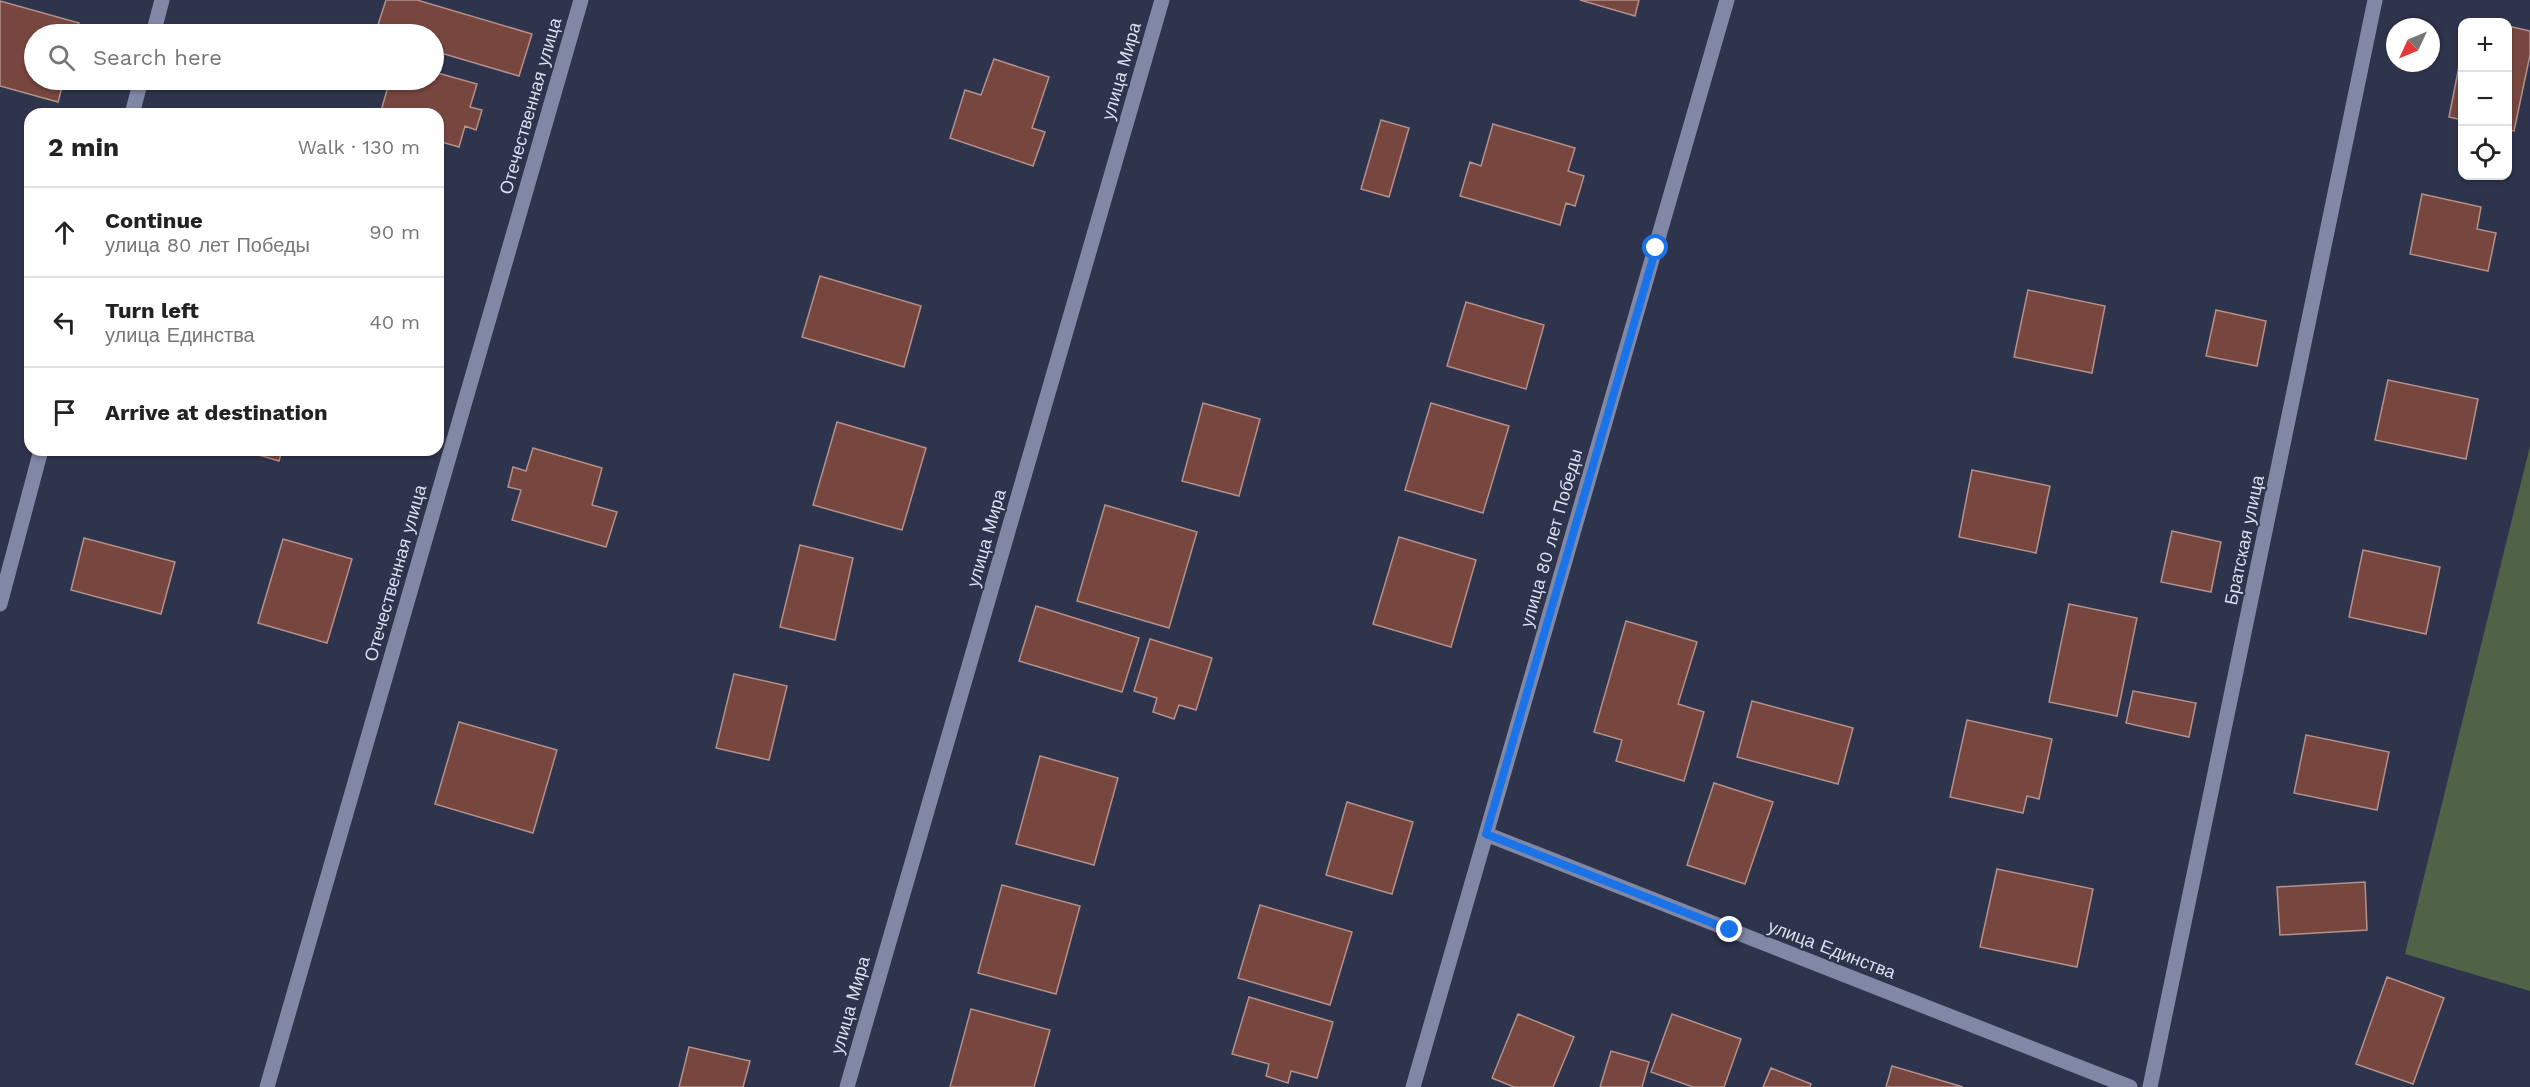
<!DOCTYPE html>
<html lang="en">
<head>
<meta charset="utf-8">
<style>
  body { margin:0; font-family:"Work Sans",sans-serif; background:#f2f2f2; color:#222 }
  .controls { position:absolute; right:18px; top:18px; display:grid; overflow:hidden; border-radius:12px; box-shadow:0 2px 4px #0004 }
  .controls button { width:54px; height:54px; display:grid; place-items:center; padding:0; border:0; border-bottom:2px solid #e0e0e0; background:#fff; color:#222; font:30px sans-serif }
  .compass { position:absolute; left:2386px; top:18px; width:54px; height:54px; border-radius:50%; background:#fff; box-shadow:0 2px 4px #0004; rotate:226deg }
  .stop { position:absolute; width:18px; height:18px; margin:-14px; border:4px solid #1a73e8; border-radius:50%; background:#fff }
  .stop.end { background:#1a73e8; border-color:#fff; box-shadow:0 2px 6px #0008 }
  .list { margin:0; padding:0; list-style:none }
  h2 { display:flex; justify-content:space-between; align-items:center; height:78px; margin:0; padding:0 24px; font-size:26px }
  h2 small { font-size:20px; font-weight:400; color:#767676 }
  .list li { display:grid; grid-template-columns:39px 1fr auto; gap:18px; align-items:center; box-sizing:border-box; height:90px; padding:0 24px; border-top:2px solid #e0e0e0 }
  .list b { display:block; font-size:22px; white-space:nowrap }
  .list p { margin:0; font-size:20px; white-space:nowrap; color:#767676 }
  .list em { font-size:20px; font-style:normal; color:#767676 }
  .icon { flex:none; width:33px; height:33px; fill:none; stroke:currentColor; stroke-width:2; stroke-linecap:round; stroke-linejoin:round }
  .map { position:relative; flex:none; width:2530px; height:1087px; overflow:hidden }
  .search { position:absolute; background:#fff; box-shadow:0 2px 4px #0004; left:24px; top:24px; width:420px; height:66px; display:flex; align-items:center; gap:15px; box-sizing:border-box; padding:0 21px; border-radius:33px; color:#767676; font-size:22px }
  .panel { position:absolute; background:#fff; box-shadow:0 2px 4px #0004; left:24px; top:108px; width:420px; height:348px; border-radius:18px }
  .map>svg:first-child { display:block }
  .green { fill:#506347 }
  .building { fill:#77463f; stroke:#b3908a; stroke-width:1.5 }
  .lines { fill:none; stroke-linecap:round; stroke-linejoin:round }
  .minor { stroke:#8188a5; stroke-width:15 }
  .route { stroke:#1a73e8; stroke-width:8 }
  .labels { text-anchor:middle; dominant-baseline:central; stroke-width:4.5; stroke-linejoin:round; paint-order:stroke }
  .street-label { font-size:18px; fill:#dbdfee; stroke:#2f344d }
</style>
</head>
<body>
<div class="map">
<svg width="2530" height="1087" viewBox="0 0 2530 1087">
  <rect width="100%" height="100%" fill="#2f344d"/>
  <path class="green" d="M2530,446V991L2405,954Z"/>
  <path class="building" d="M386,0H417L532,34L519,76L434,51V34H375Z
    M1580,0H1639L1635,16Z
    M0,1L79,23L76,34H34V80H64L58,102L0,86Z
    M2508,26L2530,31V55L2514,131L2508,130Z
    M2462,51V120L2449,117Z
    M994,59L1049,77L1032,128L1045,132L1033,166L950,138L965,90L981,95Z
    M434,72L477,84L470,107L482,110L476,130L465,126L459,147L438,141V114H380L390,80H434Z
    M1381,120L1409,128L1389,197L1361,189Z
    M1493,124L1575,148L1568,171L1584,176L1575,206L1566,203L1560,225L1460,196L1470,162L1481,166Z
    M2422,194L2481,207L2477,229L2496,233L2488,271L2410,254Z
    M820,276L921,306L904,367L802,337Z
    M2028,290L2105,306L2092,373L2014,357Z
    M1466,302L1544,325L1526,389L1447,366Z
    M2216,310L2266,321L2257,366L2206,356Z
    M2388,380L2478,399L2466,459L2375,440Z
    M1203,403L1260,419L1239,496L1182,481Z
    M1431,403L1509,426L1483,513L1405,490Z
    M837,422L926,448L902,530L813,505Z
    M533,448L602,468L592,505L617,512L606,547L512,520L521,490L508,487L513,467L526,471Z
    M250,450H282L279,461L249,452Z
    M1972,470L2050,486L2036,553L1959,537Z
    M1105,505L1197,532L1169,628L1077,601Z
    M2172,531L2221,542L2211,592L2161,582Z
    M1399,537L1476,560L1451,647L1373,624Z
    M84,538L175,562L161,614L71,590Z
    M283,539L352,559L327,643L258,623Z
    M800,545L853,558L835,640L780,627Z
    M2363,550L2440,567L2426,634L2349,617Z
    M2069,604L2137,618L2117,716L2049,702Z
    M1036,606L1139,638L1122,692L1019,661Z
    M1626,621L1697,642L1678,704L1704,712L1684,781L1616,761L1622,740L1594,732Z
    M1150,639L1212,658L1196,710L1179,705L1174,719L1153,712L1157,698L1134,691Z
    M734,674L787,686L769,760L716,748Z
    M2133,691L2196,703L2189,737L2126,723Z
    M1752,701L1853,728L1838,784L1737,757Z
    M1967,720L2052,739L2039,799L2027,796L2023,813L1950,797Z
    M459,722L557,750L533,833L435,804Z
    M2306,735L2389,752L2377,810L2294,793Z
    M1040,756L1118,778L1094,865L1016,844Z
    M1714,783L1773,802L1745,884L1687,865Z
    M1347,802L1413,822L1392,894L1326,875Z
    M1997,869L2093,889L2077,967L1980,947Z
    M2365,882L2367,930L2280,935L2277,887Z
    M1002,885L1080,906L1056,994L978,973Z
    M1260,905L1352,932L1330,1005L1238,978Z
    M2387,977L2444,998L2413,1084L2356,1064Z
    M1249,997L1333,1022L1317,1078L1291,1071L1288,1083L1266,1076L1269,1064L1232,1054Z
    M971,1009L1050,1030L1034,1087H950Z
    M1518,1014L1574,1037L1553,1087H1514L1492,1078Z
    M1672,1014L1741,1039L1724,1087H1693L1651,1072Z
    M689,1047L750,1061L743,1087H679Z
    M1611,1051L1649,1062L1642,1087H1600Z
    M1892,1066L1963,1087H1886Z
    M1771,1068L1811,1084L1810,1087H1763Z"/>
  <g class="lines">
    <path class="minor" d="M153,34L162,0
      M132,114L141,80
      M0,604L41,450
      M1486,834L2130,1087
      M267,1087L581,0
      M847,1087L1162,0
      M1413,1087L1727,0
      M2150,1087L2375,0"/>
  </g>
  <g class="lines">
    <path class="route" d="M1656,248L1486,834L1730,930"/>
  </g>
  <g class="labels">
    <g class="street-label">
      <text transform="translate(1121 71) rotate(-74)">улица Мира</text>
      <text transform="translate(530 106) rotate(-74)">Отечественная улица</text>
      <text transform="translate(986 538) rotate(-74)">улица Мира</text>
      <text transform="translate(1551 538) rotate(-74)">улица 80 лет Победы</text>
      <text transform="translate(2244 540) rotate(-78)">Братская улица</text>
      <text transform="translate(395 573) rotate(-74)">Отечественная улица</text>
      <text transform="translate(1832 949) rotate(21)">улица Единства</text>
      <text transform="translate(850 1005) rotate(-74)">улица Мира</text>
    </g>
  </g>
</svg>
<div class="controls">
<button>+</button>
<button>−</button>
<button><svg class="icon" aria-label="locate" viewBox="0 0 24 24"><circle cx="12" cy="12" r="6"/><path d="M12 2v4M12 18v4M2 12h4M18 12h4"/></svg></button>
</div>
<svg class="compass" viewBox="-18 -18 36 36"><path d="M0-13l5 13h-10z" fill="#e53935"/><path d="M0 13l5-13h-10z" fill="#767676"/></svg>
<div class="stop" style="left:1656px;top:248px"></div>
<div class="stop end" style="left:1730px;top:930px"></div>
<div class="search"><svg class="icon" aria-label="search" viewBox="0 0 24 24"><circle cx="10" cy="10" r="6"/><path d="M15 15l6 6"/></svg>Search here</div>
<section class="panel">
<h2>2 min<small>Walk · 130 m</small></h2>
<ul class="list">
<li><svg class="icon" aria-label="ahead" viewBox="0 0 24 24"><path d="M12 20V5M6 11l6-6 6 6"/></svg><div><b>Continue</b><p>улица 80 лет Победы</p></div><em>90 m</em></li>
<li><svg class="icon" aria-label="left" viewBox="0 0 24 24"><path d="M17 20v-9H6M10 6l-5 5 5 5"/></svg><div><b>Turn left</b><p>улица Единства</p></div><em>40 m</em></li>
<li><svg class="icon" aria-label="arrive" viewBox="0 0 24 24"><path d="M6 21V4h12l-3 4 3 4H6"/></svg><div><b>Arrive at destination</b></div></li>
</ul>
</section>
</div>
</body>
</html>
